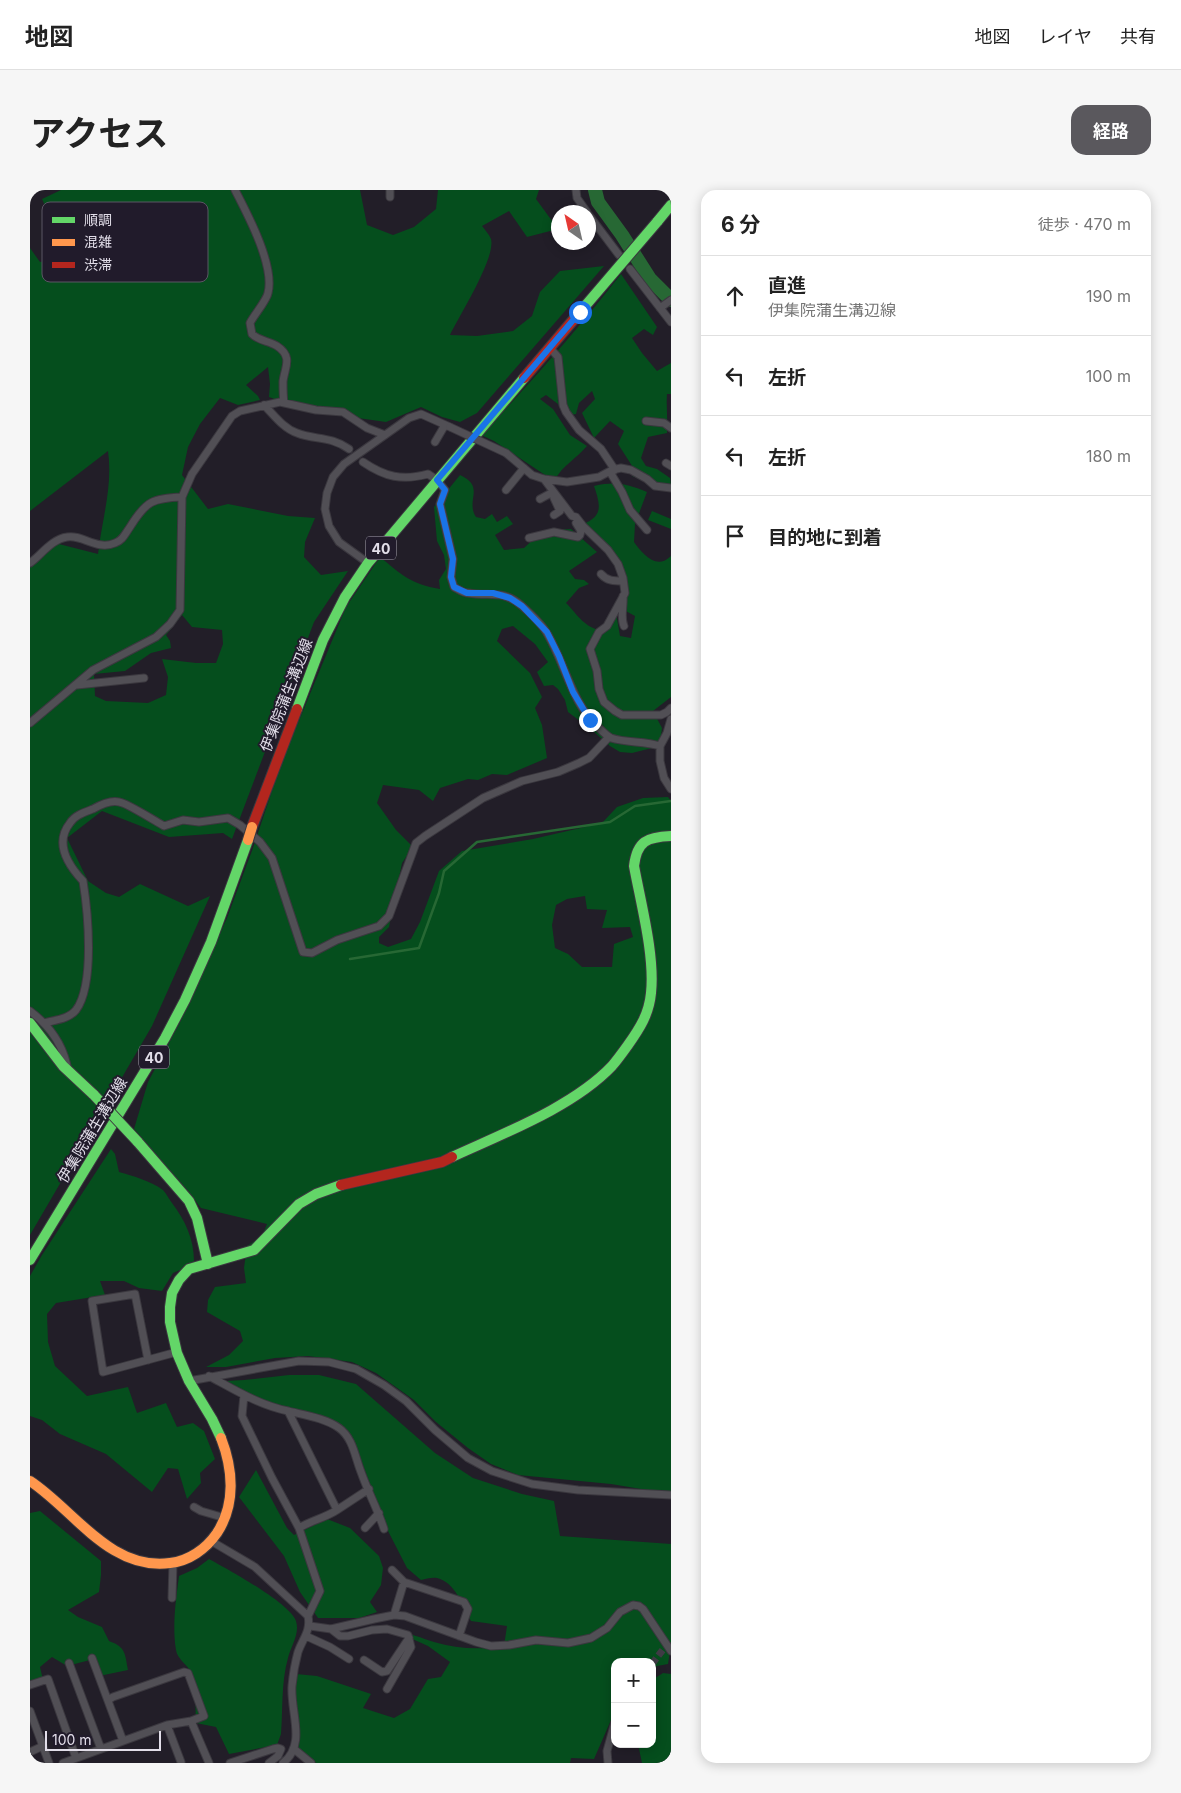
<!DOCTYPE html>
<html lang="ja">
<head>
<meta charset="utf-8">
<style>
  body { margin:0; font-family:Inter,"Noto Sans JP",sans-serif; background:#f6f6f6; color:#222 }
  .controls { position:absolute; right:15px; bottom:15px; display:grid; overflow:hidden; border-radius:10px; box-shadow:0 2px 12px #0003 }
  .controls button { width:45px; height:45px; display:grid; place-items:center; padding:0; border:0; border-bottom:1px solid #e0e0e0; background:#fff; color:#222; font:25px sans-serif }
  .compass { position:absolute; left:521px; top:15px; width:45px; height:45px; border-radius:50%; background:#fff; box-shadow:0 2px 12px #0003; rotate:326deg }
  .scale { position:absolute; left:15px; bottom:12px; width:116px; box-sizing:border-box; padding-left:5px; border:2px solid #e2dee9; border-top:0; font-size:14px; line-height:18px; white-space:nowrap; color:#e2dee9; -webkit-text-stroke:4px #211b2b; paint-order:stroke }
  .stop { position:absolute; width:15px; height:15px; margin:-11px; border:4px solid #1a73e8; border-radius:50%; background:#fff }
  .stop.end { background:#1a73e8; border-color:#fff; box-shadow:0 1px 5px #0008 }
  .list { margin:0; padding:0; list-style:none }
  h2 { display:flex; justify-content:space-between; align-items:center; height:65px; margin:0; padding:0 20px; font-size:21px }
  h2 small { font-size:16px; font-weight:400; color:#767676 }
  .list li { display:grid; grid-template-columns:32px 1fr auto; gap:15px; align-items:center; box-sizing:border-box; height:80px; padding:0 20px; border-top:1px solid #e0e0e0 }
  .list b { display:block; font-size:19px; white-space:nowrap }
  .list p { margin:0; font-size:16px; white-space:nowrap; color:#767676 }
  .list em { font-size:16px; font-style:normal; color:#767676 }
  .icon { flex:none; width:28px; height:28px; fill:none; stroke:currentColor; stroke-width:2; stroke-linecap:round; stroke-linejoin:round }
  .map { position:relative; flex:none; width:641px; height:1573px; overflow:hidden; border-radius:15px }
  header { display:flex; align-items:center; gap:30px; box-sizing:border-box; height:70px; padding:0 25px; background:#fff; border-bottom:1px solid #e0e0e0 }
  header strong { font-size:24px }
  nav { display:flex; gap:28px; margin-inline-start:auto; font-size:18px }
  .intro { display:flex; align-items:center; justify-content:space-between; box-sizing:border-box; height:120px; padding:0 30px }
  h1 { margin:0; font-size:35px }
  .button { padding:12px 22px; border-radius:15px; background:#5a585d; color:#fff; font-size:18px; font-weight:700 }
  main { display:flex; gap:30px; padding:0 30px }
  aside { flex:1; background:#fff; border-radius:15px; box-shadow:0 2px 12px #0003 }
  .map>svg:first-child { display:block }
  .forest { fill:#054e1d; fill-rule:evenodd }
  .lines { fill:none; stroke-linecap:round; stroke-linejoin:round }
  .stream { stroke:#276834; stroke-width:2.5 }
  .river { stroke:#276834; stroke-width:14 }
  .street-tunnel { stroke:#3f3b45; stroke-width:7; stroke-dasharray:7 3.5; stroke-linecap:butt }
  .street-casing { stroke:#3b383f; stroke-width:9 }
  .fast-casing { stroke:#3b383f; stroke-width:12 }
  .slow-casing { stroke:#3b383f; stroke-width:12 }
  .jam-casing { stroke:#3b383f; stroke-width:12 }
  .street { stroke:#514f55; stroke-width:7 }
  .fast { stroke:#63d668; stroke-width:10 }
  .slow { stroke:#ff974d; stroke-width:10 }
  .jam { stroke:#b3261e; stroke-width:10 }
  .street-bridge-casing { stroke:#3b383f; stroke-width:9; stroke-linecap:butt }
  .fast-bridge-casing { stroke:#3b383f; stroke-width:12; stroke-linecap:butt }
  .slow-bridge-casing { stroke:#3b383f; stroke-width:12; stroke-linecap:butt }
  .street-bridge { stroke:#514f55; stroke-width:7 }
  .fast-bridge { stroke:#63d668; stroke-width:10 }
  .slow-bridge { stroke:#ff974d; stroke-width:10 }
  .route { stroke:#1a73e8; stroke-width:6 }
  .labels { text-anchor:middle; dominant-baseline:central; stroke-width:4; stroke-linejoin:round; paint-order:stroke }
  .shield { fill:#211b2b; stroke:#a8a4b0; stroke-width:1 }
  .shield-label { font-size:14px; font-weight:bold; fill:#e2dee9 }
  .street-label { font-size:15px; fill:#e2dee9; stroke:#211b2b }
  .key { fill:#211b2b; stroke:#5b5664; stroke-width:1 }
  .key-label { font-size:14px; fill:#e2dee9 }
</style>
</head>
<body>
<header>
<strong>地図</strong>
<nav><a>地図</a><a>レイヤ</a><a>共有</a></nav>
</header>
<div class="intro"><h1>アクセス</h1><a class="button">経路</a></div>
<main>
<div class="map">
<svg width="641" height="1573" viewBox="0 0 641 1573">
  <rect width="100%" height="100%" fill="#221e28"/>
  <path class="forest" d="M31,0H330L337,35L363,45L384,37L406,19L408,0H509L506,9L528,39L497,47L479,21L452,36C455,40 459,44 461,49C466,68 429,126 420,145L447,146L483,141L502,126L510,102L530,81L574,76L447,223L430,232L412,227L391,217L356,232L328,228L266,217L239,207L240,194L238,177L216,195L228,206L230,210L208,215L190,208L170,234L158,257L152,285L178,319L198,314L258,326L285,328L275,352L274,367L291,385L318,381L284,432L202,649L193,643L139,647L72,621L37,648L58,691L76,703L89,707L110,694L158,716L180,706L122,836L0,1045V372L25,353L68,364C72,329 83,296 78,261L0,321V58L10,72L34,66L25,38L12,9ZM152,425L162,437L192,440L193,454L186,473H166L132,469L138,487L136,505L118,513L76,511L65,506L64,484L95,481L121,463L141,458L140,451L136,445Z
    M591,84L627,137L623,145L614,139L602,148L612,163L627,181L641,173V204H637C636,217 638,230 637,243L618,247L611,268L616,276L627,279L640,288L641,296L617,292L602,286L606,282L588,254L594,241L580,231L564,248L552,223L565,209L562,201L549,213L546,224L535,226L528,214L516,205L510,209L523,219L540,245L557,256C546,269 533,275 524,291L464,251L451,245C500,194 547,140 591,84Z
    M430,285C456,297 435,310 446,327L455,329L462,324L467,332L477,326L483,334L465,345L474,360L494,358L508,345L526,340L541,339L567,362L539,381L545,389L554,390L559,394L549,398L536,413C547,424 556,440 573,440L586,423L590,446L601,448L605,426L592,419V390L581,362L553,334C574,326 570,314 564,296C586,291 597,294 617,302L605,334L604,352C612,363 626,381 641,366V507L623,521L632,538L630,552L626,557L602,563L590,562L580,556L563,541L538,522L535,510L528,499L523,495L514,496L507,482L518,472L505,454L483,436L472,439L467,451L500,483L512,507L505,518L512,535L517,568L477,585L462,584L448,590L438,589L410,598L403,611L389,600L353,595L347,613L366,640L383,657L372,673L359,737L349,747V753L358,757L381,749L390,732L409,681L432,661L503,649L572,633L587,617L613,608L638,607L641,611V1301L617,1300L581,1294L488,1285L461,1274L438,1258L406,1232L384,1210L346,1183L322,1172L278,1166L245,1168L196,1177H176L199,1165L213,1151L210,1141L177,1122L178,1110L185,1097L216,1093L214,1078L217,1056L232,1046L237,1034L171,1018L157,1000L104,939L118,892L150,832L197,728L223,658L251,574L316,417L350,367C372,385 381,394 410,399L409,390L416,379L414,365L407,351L404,317ZM555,706L557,719L577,720L572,738L600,737L603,747L584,754L582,777H552L538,764L525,758L522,735L526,715L537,709Z
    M622,321L641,329V339L618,330Z
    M81,959L85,964L89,982C103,986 121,991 133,1000C136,1003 139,1009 142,1013C155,1030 164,1049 164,1071L157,1077L143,1083L132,1101L109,1098L94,1091H70L75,1105L26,1113L17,1124L18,1152L25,1176L57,1206L98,1197L107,1223L136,1213L147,1237L163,1233L174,1241L185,1269L170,1283L171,1293L157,1309L148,1279L138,1278L122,1302L76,1264L30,1244L12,1230L0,1226V1086L12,1065Z
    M259,1185H289L326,1194L405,1263L443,1288L492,1304L524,1311L530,1346L641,1354V1455L638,1474L622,1477V1472H585V1521L564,1569L541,1568L540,1573H286L283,1569L261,1554L266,1520L261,1496L266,1484L287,1486L341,1504L333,1518L364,1528L380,1519L398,1489L411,1487L420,1472L398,1456L367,1442C381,1443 391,1448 404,1452C427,1459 451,1460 474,1456L477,1436L441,1431C433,1416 425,1392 407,1388C402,1387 396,1389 391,1390L377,1378L357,1339L325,1254C304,1221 272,1223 239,1212C224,1207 211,1199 197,1191L214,1190Z
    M226,1280L257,1338L264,1345L297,1329L320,1338L349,1366L353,1378L351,1395L340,1412L347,1422L329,1428H288L270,1402L254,1366L209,1307Z
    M10,1321L71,1371V1385L69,1402L38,1420L48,1427L72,1437L79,1451C96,1457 95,1464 98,1480L69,1486L60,1470L37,1476L22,1467L10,1477L13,1490L0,1494V1323Z
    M179,1369C197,1379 260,1413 266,1431C270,1444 261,1456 258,1468C251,1492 253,1520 251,1544L247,1555L199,1564L186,1537L166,1533C165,1517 167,1498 161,1482C157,1474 147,1469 146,1460C142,1436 146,1409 149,1386L167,1378Z
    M633,1483L641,1484V1573H612L608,1554H622V1490Z"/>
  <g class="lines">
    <path class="stream" d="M320,769L389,758L409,703L414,681L447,652L580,632L605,616L641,611"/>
    <path class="river" d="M565,0L568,12L592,45L620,89L641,110"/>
    <path class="street-tunnel" d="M622,1474L641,1449"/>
    <defs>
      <path id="street" d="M205,0C218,25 245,76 238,103C237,110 224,125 220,133L222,144C229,151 239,151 247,156C264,167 254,179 253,192C253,199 253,206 254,213
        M360,0V7
        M546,0L547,8L557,22
        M558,24L589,65
        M600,79L641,132
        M630,118L641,110
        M520,158L528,167L533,215L536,222L549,240L571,259L585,280
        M234,215C244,225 253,238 267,243C285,250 301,246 319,259
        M616,231L634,233L641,238
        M405,252L415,235
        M476,263L502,285L514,289L537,292L569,287L582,280L591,278L601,280L617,289L625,296L641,298
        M333,272C355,287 372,291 398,284L407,290L415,300L410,314L423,369L421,387L424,397C428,399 433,403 438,403C460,407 473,399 492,416C501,424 513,435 518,445C536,476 542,514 569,538C573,542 577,546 581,548C597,553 614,551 630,556
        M636,273L641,276
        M580,282L592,302L600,320L617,340
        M514,289L542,326L546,327L553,336L578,360L588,374L593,388L595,403L577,436L569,442L560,459L567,481L569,499L574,512L585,521L592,525H631L637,522L641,518
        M476,300L494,278
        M524,308L530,321L524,325
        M510,309L523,302
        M499,348L524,342L548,347L550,345L551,341L546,333
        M0,373C11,365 22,349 37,347C52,344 67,361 85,353C93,350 95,344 100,337C116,311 123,308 152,307
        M338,373L309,352L299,336L295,319L297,303L303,287L314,274L379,228L391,224L420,237
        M571,384C577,391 584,391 593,391
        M593,406C594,416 590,427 594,436
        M47,495L114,488
        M641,529L637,543L630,556V571L634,588L641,599
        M0,533L63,480L126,447L140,434L150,420L152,307L162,284L202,226L210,221L250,212L286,220L313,222L337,238L355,245
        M0,821C20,836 34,856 38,881
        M14,833C25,830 39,829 46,820C65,794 58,722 53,691C38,675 24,653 40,633C45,625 55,622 63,619C70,615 81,610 89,612C97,613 125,631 134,636L153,630L169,632L198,628L210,635L230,652L242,668L273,762L282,763L307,750L349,736L359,726L386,653L395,646L453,608L492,591L528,582L549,573L559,568L579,547
        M118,1170L105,1104L62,1111L73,1182L147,1162
        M179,1186C205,1200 229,1215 258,1221L307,1320C295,1328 282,1330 269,1338L242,1288L212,1226L214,1205
        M159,1191L269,1171L299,1172L326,1179L354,1195L376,1211L405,1240L438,1268L462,1281L502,1294L548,1300L641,1305
        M258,1221C274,1225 295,1228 309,1238C323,1248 325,1267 331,1282C338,1302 348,1320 354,1339
        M164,1317L171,1321L195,1328
        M307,1320L339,1299
        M269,1338L290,1401L278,1426
        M335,1338L349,1323
        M181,1351L225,1377L278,1426C281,1441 273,1448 268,1462C265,1473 263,1485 262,1496C260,1522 277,1554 253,1573
        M362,1380L374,1392L434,1412L438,1419L429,1446
        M142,1408L143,1373
        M364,1425L374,1392
        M280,1436L301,1439L344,1429L364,1425L375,1426L446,1452L461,1456L479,1455L506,1450L538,1453L561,1448L577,1438L590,1422L603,1415L609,1416L613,1419L641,1461
        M301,1439L310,1446H318L342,1440L357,1439L378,1445L381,1457L357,1499
        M276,1446L300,1457L319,1469
        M62,1468L93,1551
        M334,1470L352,1482L357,1481L379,1448
        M39,1473L71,1559
        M0,1495L18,1489L46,1568
        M78,1510L83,1507L154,1482L158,1483L174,1526L161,1531
        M0,1521L19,1573
        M137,1535L151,1572
        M264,1559L281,1573
        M0,1562L13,1556
        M33,1573L137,1535L161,1531L179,1573
        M200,1573L243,1559L248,1558L251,1559L248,1566L239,1573
        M578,1573L577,1561L585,1532"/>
      <path id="fast" d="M627,32L641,15
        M267,519L293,450L315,407L338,373L494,188
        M0,833L33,876L64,905
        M107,951L159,1011L167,1028L178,1074
        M422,967C474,943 543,917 582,876C588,869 593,862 598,855C610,838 619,824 621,803C625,766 611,714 604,676C607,651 617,647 641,646
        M0,1070L135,848L155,810L181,752L218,650
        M191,1248L182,1229L159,1191L147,1163L140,1132V1117L142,1103L149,1090L159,1079L224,1060L269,1014L286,1004L311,995"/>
      <path id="slow" d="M0,1291C44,1320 80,1381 140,1373C159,1371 176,1359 187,1343C206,1314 203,1279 191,1248"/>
      <path id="jam" d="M494,188L550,122
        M222,637L267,519
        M311,995L412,972L422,967"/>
    </defs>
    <use href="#street" class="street-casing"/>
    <use href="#fast" class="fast-casing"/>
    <use href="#slow" class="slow-casing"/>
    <use href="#jam" class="jam-casing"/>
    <use href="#street" class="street"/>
    <use href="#fast" class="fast"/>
    <use href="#slow" class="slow"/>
    <use href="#jam" class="jam"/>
    <defs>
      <path id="street-bridge" d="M420,237L476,263"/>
      <path id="fast-bridge" d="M550,122L627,32
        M64,905L107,951"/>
      <path id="slow-bridge" d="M218,650L222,637"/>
    </defs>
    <use href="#street-bridge" class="street-bridge-casing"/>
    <use href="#fast-bridge" class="fast-bridge-casing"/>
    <use href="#slow-bridge" class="slow-bridge-casing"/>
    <use href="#street-bridge" class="street-bridge"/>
    <use href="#fast-bridge" class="fast-bridge"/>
    <use href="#slow-bridge" class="slow-bridge"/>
  </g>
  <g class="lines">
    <path class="route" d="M550,122L407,290L415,300L410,314L423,369L421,387L424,397L437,403H463L480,408L492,416L517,442L529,466L543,502L560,530"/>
  </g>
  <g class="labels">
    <g class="shield">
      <rect x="336" y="346.5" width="30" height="23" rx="4"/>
      <rect x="109" y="855.5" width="30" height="23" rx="4"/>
    </g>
    <g class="shield-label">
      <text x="351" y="358">40</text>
      <text x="124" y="867">40</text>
    </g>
    <g class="street-label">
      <text transform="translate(256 505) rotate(-69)">伊集院蒲生溝辺線</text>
      <text transform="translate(62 940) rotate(-59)">伊集院蒲生溝辺線</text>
    </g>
  </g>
  <rect x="12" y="12" width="166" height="80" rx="8" class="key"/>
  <rect x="22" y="27" width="23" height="6" fill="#63d668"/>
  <rect x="22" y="49" width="23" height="7" fill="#ff974d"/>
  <rect x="22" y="72" width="23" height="6" fill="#b3261e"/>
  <g class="key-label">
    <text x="54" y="35">順調</text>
    <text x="54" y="57">混雑</text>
    <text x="54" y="80">渋滞</text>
  </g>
</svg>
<div class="controls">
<button>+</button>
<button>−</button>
</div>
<svg class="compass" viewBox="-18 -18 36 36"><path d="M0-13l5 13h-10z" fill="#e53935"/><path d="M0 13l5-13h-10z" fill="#767676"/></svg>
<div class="scale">100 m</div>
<div class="stop" style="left:550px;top:122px"></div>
<div class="stop end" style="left:560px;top:530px"></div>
</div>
<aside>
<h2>6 分<small>徒歩 · 470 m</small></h2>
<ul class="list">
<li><svg class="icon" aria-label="ahead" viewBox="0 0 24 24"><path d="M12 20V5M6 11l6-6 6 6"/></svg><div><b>直進</b><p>伊集院蒲生溝辺線</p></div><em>190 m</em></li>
<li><svg class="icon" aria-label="left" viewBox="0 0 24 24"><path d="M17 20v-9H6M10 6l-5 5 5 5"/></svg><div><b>左折</b></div><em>100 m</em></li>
<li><svg class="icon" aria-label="left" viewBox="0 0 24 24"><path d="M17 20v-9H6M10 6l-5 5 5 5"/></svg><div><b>左折</b></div><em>180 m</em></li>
<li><svg class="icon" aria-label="arrive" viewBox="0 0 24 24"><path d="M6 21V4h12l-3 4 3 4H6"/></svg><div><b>目的地に到着</b></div></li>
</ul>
</aside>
</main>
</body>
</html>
